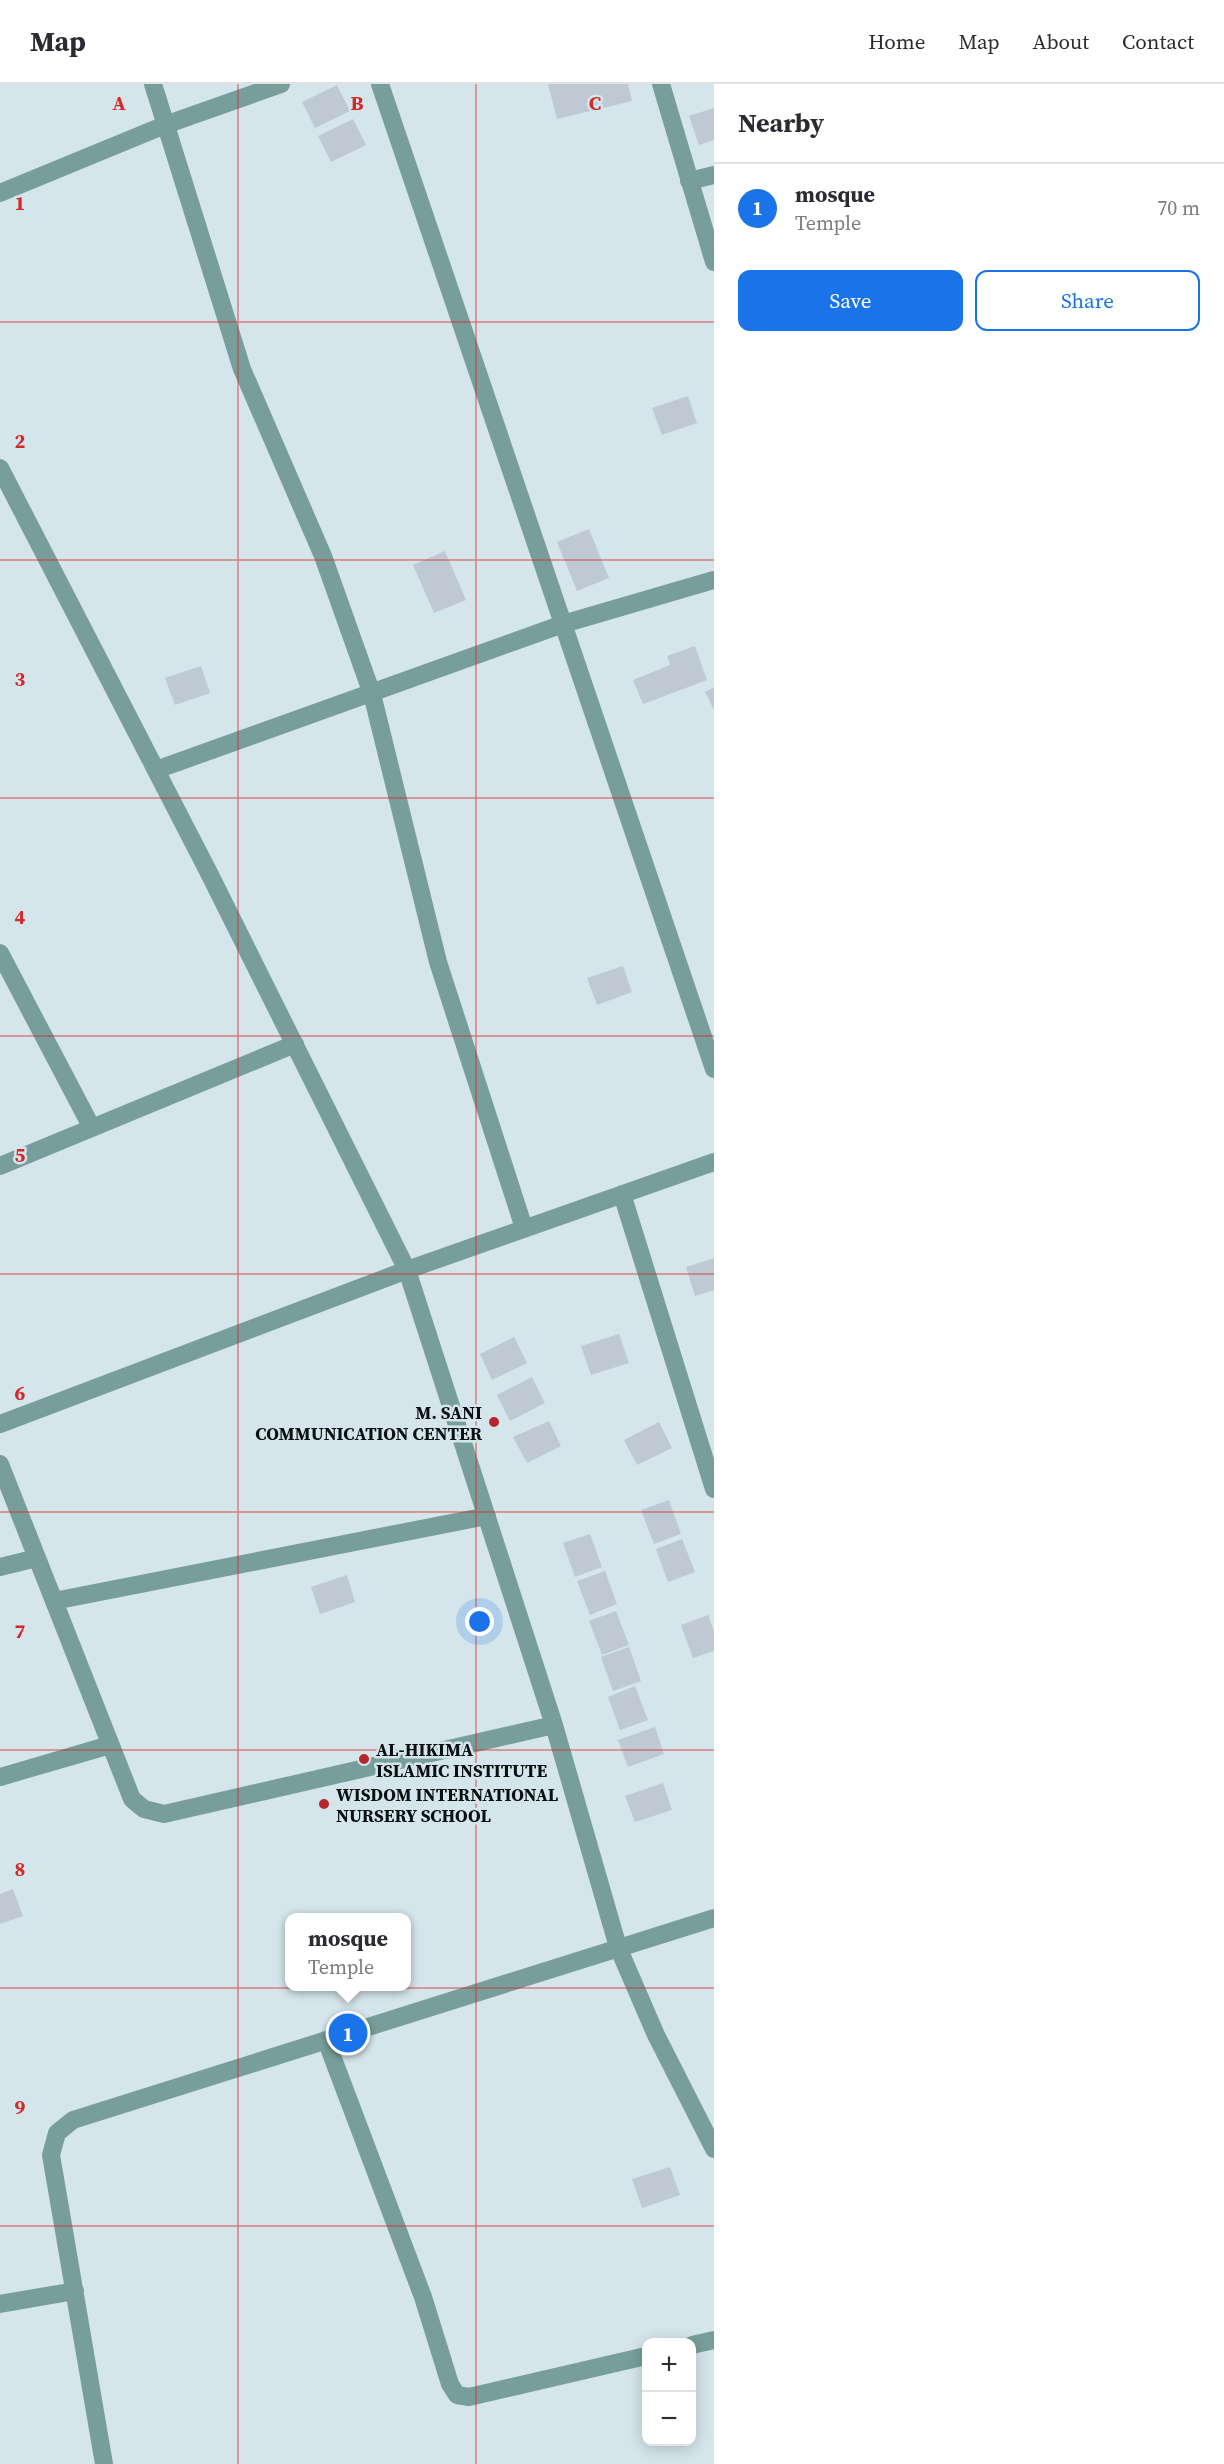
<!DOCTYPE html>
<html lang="en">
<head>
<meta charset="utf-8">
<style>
  body { margin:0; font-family:"Source Serif 4",serif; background:#f2f2f3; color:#2b2b33 }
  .controls { position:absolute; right:18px; bottom:18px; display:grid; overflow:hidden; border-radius:12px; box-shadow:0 3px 15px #0003 }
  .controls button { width:54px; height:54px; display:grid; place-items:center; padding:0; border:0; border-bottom:2px solid #e1e1e2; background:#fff; color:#2b2b33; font:30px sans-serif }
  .you { position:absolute; left:480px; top:1538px; width:21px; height:21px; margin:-15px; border:4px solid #fff; border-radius:50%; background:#1a73e8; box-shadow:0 0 0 9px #1a73e833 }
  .badge { display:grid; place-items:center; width:39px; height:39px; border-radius:50%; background:#1a73e8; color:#fff; font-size:20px; font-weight:700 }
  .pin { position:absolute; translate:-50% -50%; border:3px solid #fff; box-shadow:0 2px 6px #0006 }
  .popup { position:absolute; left:285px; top:1829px; width:126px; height:78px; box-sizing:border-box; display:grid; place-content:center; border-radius:12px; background:#fff; filter:drop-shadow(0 2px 4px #0005); font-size:20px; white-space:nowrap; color:#7c7c81 }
  .popup b { font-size:22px; color:#2b2b33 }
  .popup::after { content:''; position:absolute; left:50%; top:100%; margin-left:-12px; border:12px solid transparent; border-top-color:#fff }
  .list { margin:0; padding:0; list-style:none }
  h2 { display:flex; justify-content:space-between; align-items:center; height:78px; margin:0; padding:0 24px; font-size:26px }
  h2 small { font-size:20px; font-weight:400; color:#7c7c81 }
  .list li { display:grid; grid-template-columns:39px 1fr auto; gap:18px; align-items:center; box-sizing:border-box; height:90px; padding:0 24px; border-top:2px solid #e1e1e2 }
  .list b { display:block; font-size:22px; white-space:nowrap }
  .list p { margin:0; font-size:20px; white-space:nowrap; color:#7c7c81 }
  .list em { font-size:20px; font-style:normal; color:#7c7c81 }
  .actions { display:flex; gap:12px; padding:18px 24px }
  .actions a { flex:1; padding:14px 0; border:2px solid #1a73e8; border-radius:12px; text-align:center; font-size:21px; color:#1a73e8 }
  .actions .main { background:#1a73e8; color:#fff }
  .map { position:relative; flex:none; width:714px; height:2380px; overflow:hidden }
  header { display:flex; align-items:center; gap:36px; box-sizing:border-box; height:84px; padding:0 30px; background:#fff; border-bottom:2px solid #e1e1e2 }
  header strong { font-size:28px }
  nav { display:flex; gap:33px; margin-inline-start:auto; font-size:21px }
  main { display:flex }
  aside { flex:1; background:#fff }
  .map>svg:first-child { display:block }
  .building { fill:#bfc9d4 }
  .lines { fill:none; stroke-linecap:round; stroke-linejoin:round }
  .minor { stroke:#779e9a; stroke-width:18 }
  .grid { fill:none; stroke:#d62828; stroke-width:1.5; stroke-opacity:0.55 }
  .poi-dot { fill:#b7262f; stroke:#d4e5eb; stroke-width:2 }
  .labels { text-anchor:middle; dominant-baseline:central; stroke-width:5; stroke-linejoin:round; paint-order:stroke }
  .poi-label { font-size:18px; font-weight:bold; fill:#0a0f11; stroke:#d4e5eb; text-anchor:start }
  .grid-label { font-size:20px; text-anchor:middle; font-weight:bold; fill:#d62828; stroke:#d4e5eb; stroke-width:5; stroke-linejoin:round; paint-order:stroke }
</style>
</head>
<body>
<header>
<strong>Map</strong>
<nav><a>Home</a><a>Map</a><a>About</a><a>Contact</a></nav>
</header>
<main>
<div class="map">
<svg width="714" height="2380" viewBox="0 0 714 2380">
  <rect width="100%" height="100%" fill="#d4e5eb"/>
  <path class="building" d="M548,0H628L632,17L557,35Z
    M337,1L350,27L315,44L302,18Z
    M714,24V56L699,61L689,32Z
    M353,35L366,61L331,78L318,52Z
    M688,312L697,339L662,351L652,324Z
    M589,445L609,494L577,507L557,458Z
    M445,467L466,516L434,529L413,481Z
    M695,562L707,596L643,620L633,596L670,581L674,591L667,572Z
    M201,582L210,609L175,621L165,594Z
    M714,603V626L705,608Z
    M623,882L632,908L597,921L587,894Z
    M714,1174V1206L695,1212L686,1183Z
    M619,1250L629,1279L591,1291L581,1262Z
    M514,1253L527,1279L492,1296L480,1270Z
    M532,1293L545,1319L510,1337L497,1311Z
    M549,1337L561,1362L527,1379L513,1353Z
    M659,1338L672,1364L637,1381L624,1356Z
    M669,1416L681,1450L654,1460L641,1426Z
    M590,1450L602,1483L575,1493L563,1459Z
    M682,1455L695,1488L668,1498L656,1465Z
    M605,1487L617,1520L590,1531L577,1497Z
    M347,1491L355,1518L320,1530L311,1503Z
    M616,1527L629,1561L602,1571L589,1537Z
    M708,1531L714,1547V1567L693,1574L681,1541Z
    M629,1563L641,1597L613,1607L601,1573Z
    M635,1602L648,1636L620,1646L608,1613Z
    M655,1643L664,1670L628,1683L618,1656Z
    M663,1699L672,1726L635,1738L625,1712Z
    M13,1805L23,1832L0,1840V1810Z
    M670,2083L680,2111L642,2124L632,2095Z"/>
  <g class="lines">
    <path class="minor" d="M153,0L242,285L323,472L372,610L438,878L524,1144
      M380,0L714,985
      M661,0L714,178
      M689,97L714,91
      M0,109L165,41L281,0
      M0,384L208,787L407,1186L554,1641L618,1863L656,1951L714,2065
      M156,686L563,540L714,496
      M0,869L92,1044
      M0,1082L295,960
      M622,1110L714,1405
      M0,1340L407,1186L714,1078
      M0,1380L132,1715L144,1725L164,1730L554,1641
      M0,1483L37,1474
      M54,1517L487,1432
      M0,1693L110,1661
      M326,1956L423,2213L450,2300L457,2311L469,2313L646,2272
      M0,2220L75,2207
      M692,2261L714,2256
      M104,2380L51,2071L57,2049L73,2036L714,1834"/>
  </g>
  <path class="grid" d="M238,0V2380M476,0V2380M0,238H714M0,476H714M0,714H714M0,952H714M0,1190H714M0,1428H714M0,1666H714M0,1904H714M0,2142H714"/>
  <g class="poi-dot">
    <circle cx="494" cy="1338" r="6"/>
    <circle cx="364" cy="1675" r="6"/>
    <circle cx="324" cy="1720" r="6"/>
  </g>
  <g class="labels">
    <g class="poi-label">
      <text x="482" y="1328" text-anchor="end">M. SANI<tspan x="482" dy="21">COMMUNICATION CENTER</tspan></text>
      <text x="376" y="1665">AL-HIKIMA<tspan x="376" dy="21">ISLAMIC INSTITUTE</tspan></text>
      <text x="336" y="1710">WISDOM INTERNATIONAL<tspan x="336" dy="21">NURSERY SCHOOL</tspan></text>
    </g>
  </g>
  <g class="grid-label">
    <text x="119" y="26">A</text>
    <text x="357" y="26">B</text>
    <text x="595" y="26">C</text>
    <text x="20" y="126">1</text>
    <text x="20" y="364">2</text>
    <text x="20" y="602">3</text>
    <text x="20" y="840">4</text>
    <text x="20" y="1078">5</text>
    <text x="20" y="1316">6</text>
    <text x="20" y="1554">7</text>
    <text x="20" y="1792">8</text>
    <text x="20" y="2030">9</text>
  </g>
</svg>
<div class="controls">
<button>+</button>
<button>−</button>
</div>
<div class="you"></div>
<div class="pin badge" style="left:348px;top:1949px">1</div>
<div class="popup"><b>mosque</b>Temple</div>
</div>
<aside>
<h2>Nearby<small></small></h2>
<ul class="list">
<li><span class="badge">1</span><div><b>mosque</b><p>Temple</p></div><em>70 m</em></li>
</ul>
<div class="actions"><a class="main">Save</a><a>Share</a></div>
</aside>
</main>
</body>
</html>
